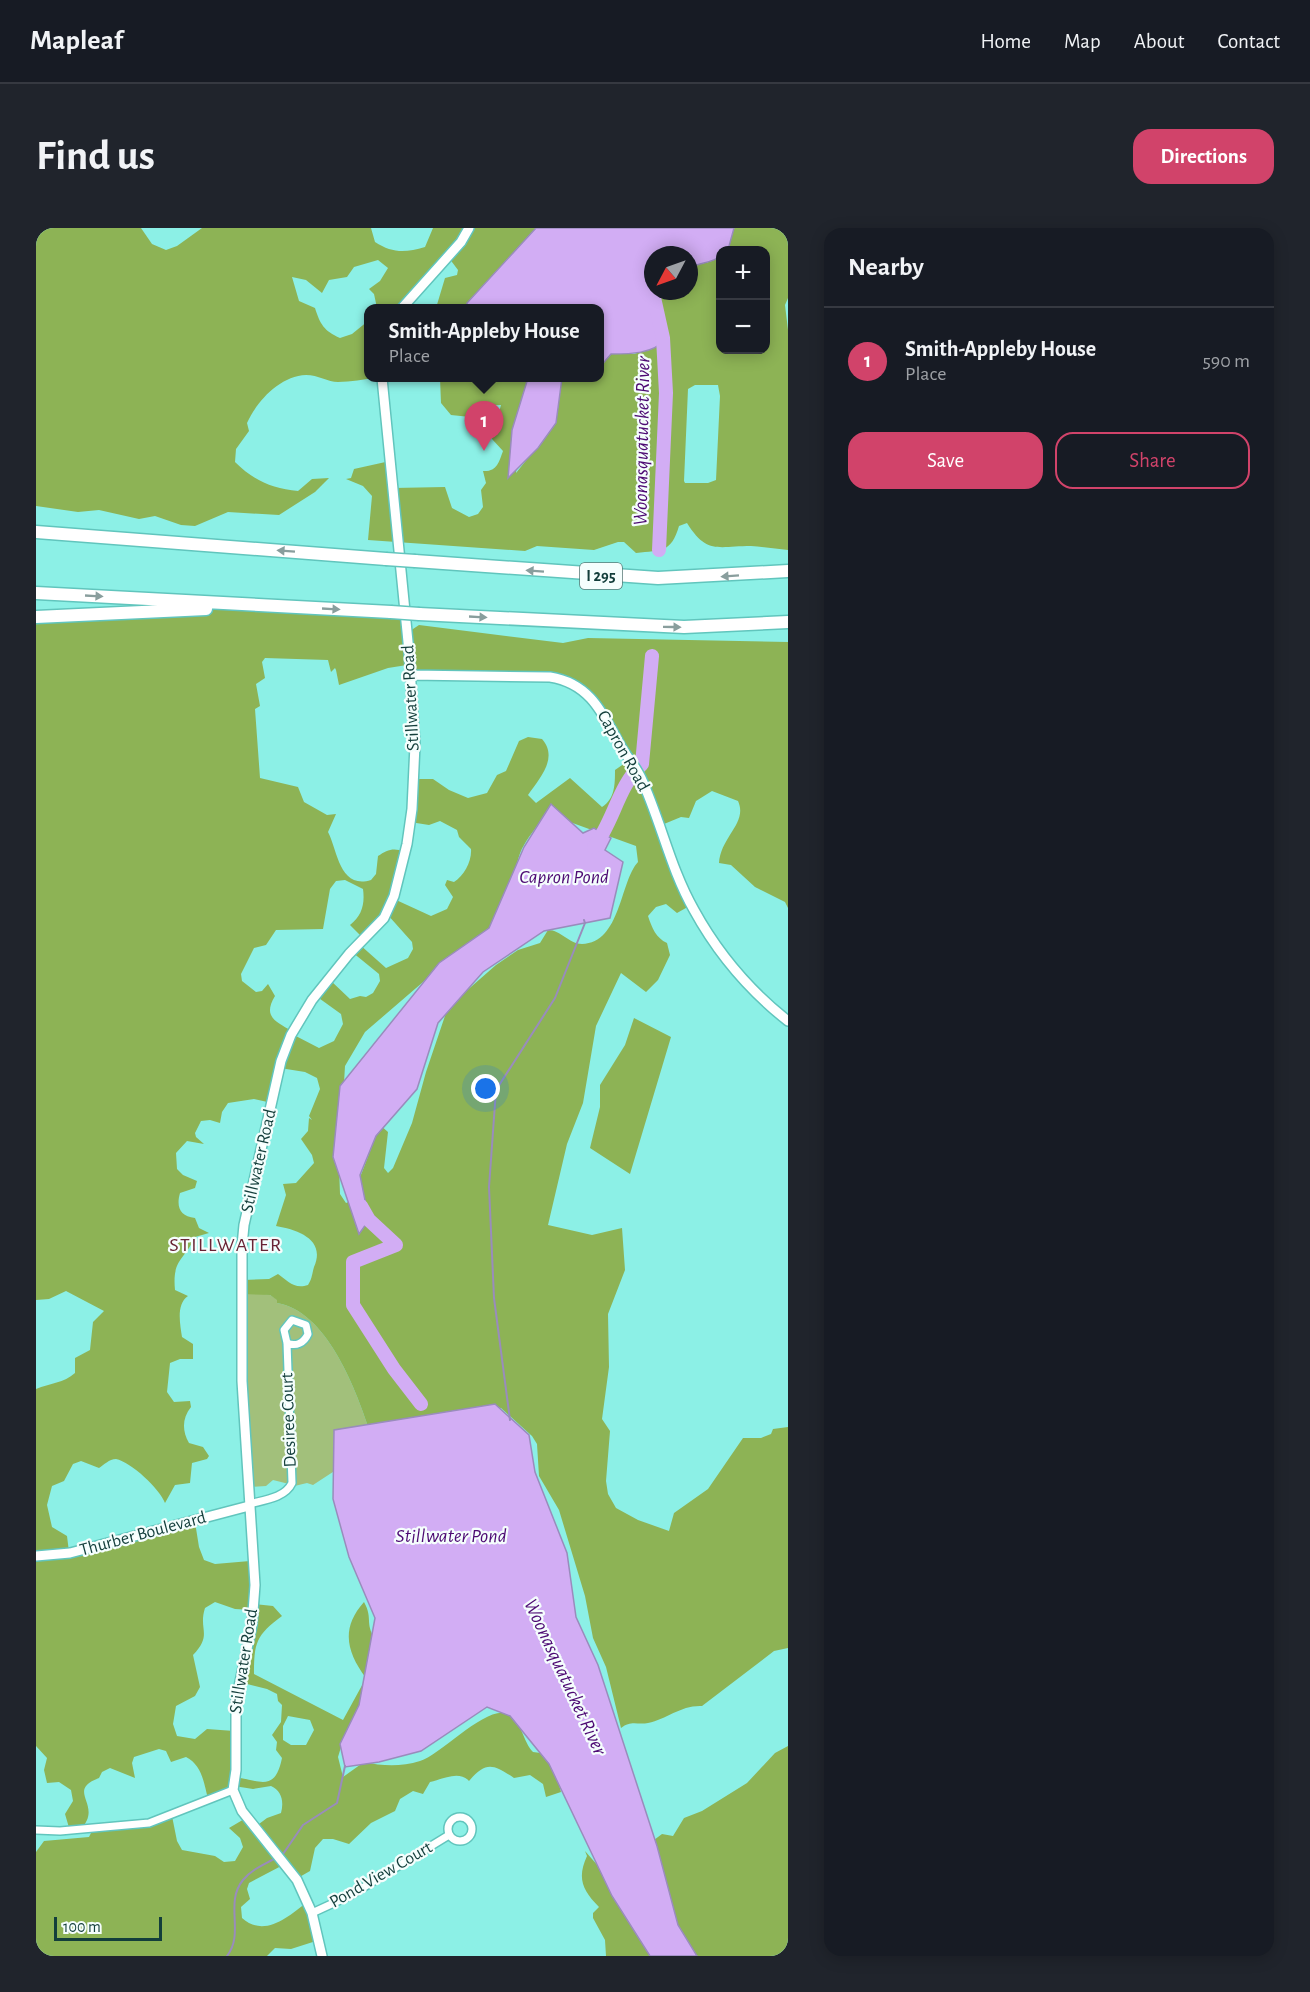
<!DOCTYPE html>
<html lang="en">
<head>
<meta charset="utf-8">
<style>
  body { margin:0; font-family:"Alegreya Sans",sans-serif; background:#20242c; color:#f1f3f6 }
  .controls { position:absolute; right:18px; top:18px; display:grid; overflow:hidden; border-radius:12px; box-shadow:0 3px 15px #0003 }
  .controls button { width:54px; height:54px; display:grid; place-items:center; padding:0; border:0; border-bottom:2px solid #363941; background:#171b24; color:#f1f3f6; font:30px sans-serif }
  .compass { position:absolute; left:608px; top:18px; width:54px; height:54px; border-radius:50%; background:#171b24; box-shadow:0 3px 15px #0003; rotate:229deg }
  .scale { position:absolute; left:18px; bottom:15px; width:108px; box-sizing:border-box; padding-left:6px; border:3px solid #133e3b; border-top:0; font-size:16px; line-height:21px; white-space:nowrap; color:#133e3b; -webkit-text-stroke:4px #f5fefd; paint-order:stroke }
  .you { position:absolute; left:450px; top:861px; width:21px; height:21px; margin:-15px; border:4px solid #fff; border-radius:50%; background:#1a73e8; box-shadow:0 0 0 9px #1a73e833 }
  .badge { display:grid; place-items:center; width:39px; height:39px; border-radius:50%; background:#d1436a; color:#fff; font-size:20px; font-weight:700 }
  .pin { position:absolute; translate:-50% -50px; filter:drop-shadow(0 2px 3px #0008) }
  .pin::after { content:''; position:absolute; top:32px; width:21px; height:18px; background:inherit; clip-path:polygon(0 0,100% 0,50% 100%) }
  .popup { position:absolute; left:328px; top:76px; width:240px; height:78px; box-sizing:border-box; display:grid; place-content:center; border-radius:12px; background:#171b24; filter:drop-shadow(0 2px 4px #0005); font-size:20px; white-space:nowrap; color:#9ea1a6 }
  .popup b { font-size:22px; color:#f1f3f6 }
  .popup::after { content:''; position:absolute; left:50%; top:100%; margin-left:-12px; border:12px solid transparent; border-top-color:#171b24 }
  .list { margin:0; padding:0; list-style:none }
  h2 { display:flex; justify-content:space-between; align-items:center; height:78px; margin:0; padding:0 24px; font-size:26px }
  h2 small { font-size:20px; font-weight:400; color:#9ea1a6 }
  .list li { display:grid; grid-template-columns:39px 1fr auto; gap:18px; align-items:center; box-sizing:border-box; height:108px; padding:0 24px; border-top:2px solid #363941 }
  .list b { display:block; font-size:22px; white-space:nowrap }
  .list p { margin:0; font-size:20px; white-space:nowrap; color:#9ea1a6 }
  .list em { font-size:20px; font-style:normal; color:#9ea1a6 }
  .actions { display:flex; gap:12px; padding:18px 24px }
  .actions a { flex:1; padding:14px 0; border:2px solid #d1436a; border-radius:18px; text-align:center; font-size:21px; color:#d1436a }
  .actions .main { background:#d1436a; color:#fff }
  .map { position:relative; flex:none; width:752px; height:1728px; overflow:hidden; border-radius:18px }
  header { display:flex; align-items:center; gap:36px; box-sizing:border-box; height:84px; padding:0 30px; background:#171b24; border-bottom:2px solid #363941 }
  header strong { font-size:28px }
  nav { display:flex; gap:33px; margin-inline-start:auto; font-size:21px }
  .intro { display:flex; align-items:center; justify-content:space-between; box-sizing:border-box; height:144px; padding:0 36px }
  h1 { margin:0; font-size:42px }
  .button { padding:15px 27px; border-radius:18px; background:#d1436a; color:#fff; font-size:21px; font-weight:700 }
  main { display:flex; gap:36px; padding:0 36px }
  aside { flex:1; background:#171b24; border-radius:18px; box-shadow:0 3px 15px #0003 }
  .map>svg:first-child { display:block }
  .green { fill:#a2c07b }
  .forest { fill:#8db355; fill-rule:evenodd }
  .water { fill:#d2adf4; stroke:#998cbc; stroke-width:1.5 }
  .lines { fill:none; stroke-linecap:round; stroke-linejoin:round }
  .stream { stroke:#998cbc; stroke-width:2 }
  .river { stroke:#d2adf4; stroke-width:14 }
  .minor-casing { stroke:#61c5bd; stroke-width:10 }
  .tertiary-casing { stroke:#61c5bd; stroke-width:12 }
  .motorway-casing { stroke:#61c5bd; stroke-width:15 }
  .minor { stroke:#fff; stroke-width:7 }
  .tertiary { stroke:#fff; stroke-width:9 }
  .motorway { stroke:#fff; stroke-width:12 }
  .motorway-bridge-casing { stroke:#61c5bd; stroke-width:15; stroke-linecap:butt }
  .motorway-bridge { stroke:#fff; stroke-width:12 }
  .oneway { fill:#899e9d }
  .labels { text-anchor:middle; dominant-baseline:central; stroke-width:4.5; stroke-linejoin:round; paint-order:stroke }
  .shield { fill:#f5fefd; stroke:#577875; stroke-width:1.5 }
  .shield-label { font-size:16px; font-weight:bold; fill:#133e3b }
  .street-label { font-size:18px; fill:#133e3b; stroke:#f5fefd }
  .water-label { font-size:20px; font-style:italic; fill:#4d0a73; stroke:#f5fefd }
  .neighbourhood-label { font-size:20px; letter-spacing:1.5px; fill:#692435; stroke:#f5fefd }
</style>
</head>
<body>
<header>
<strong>Mapleaf</strong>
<nav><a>Home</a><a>Map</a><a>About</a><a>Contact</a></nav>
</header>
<div class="intro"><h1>Find us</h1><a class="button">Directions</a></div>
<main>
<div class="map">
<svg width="752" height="1728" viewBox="0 0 752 1728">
  <rect width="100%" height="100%" fill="#8cf0e6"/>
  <path class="green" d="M222,1065L234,1067L242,1072L241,1075C290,1083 319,1159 333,1201L303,1240L277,1257L271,1255L246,1261L253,1256L237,1252L230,1258L212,1259L206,1066Z"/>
  <path class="forest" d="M0,0H105L116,16L130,22L141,18L166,0H335L339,14C356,25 369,25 389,19L397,0H500L431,75V80H400L409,50L421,47L422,42L413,30L369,80H341L338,66L333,61L344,53L352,40L342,32L318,39L311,49L293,52L286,65L270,52L256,49L263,73L279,80C284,96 288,103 304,110L316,106L332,93V150H340C328,151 315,154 302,154C292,154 282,147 270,147C244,148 221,173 211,195L213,203L200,221L199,234C217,252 236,261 262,263L276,251L293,250L279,264L243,287L192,284L159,298L145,297L119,288L103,291L63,282L42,284L0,278Z
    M698,0H752V70L749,77L752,102V322C740,321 727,319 715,318C682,318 671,327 651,295L643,298C635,325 626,322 600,325L588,314H582L558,322L501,318L489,323L332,312L336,268L327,258L310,251L315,250L318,241L354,233L357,260L409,259L416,280L433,289L442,286L447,279L445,262L450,255L447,243C461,244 463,234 467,223L456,211L465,177L444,178L434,189L415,187L405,175L404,150H492L480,245L520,195L526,150H564V139L575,126H598L623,118L620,81L625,63H653V41C663,33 674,37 684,28V122H730V22H692ZM659,157H682L684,168L680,252L672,255H649L648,253L652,161Z
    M220,380L367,385L371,405L383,397L527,415L552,410L752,414V680L749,674L719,659L695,637L683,635C685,608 712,595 702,573L676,563L660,573L653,590L645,589L628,596L657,676L641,685L630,676L620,679L612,688C616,700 620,710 631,715L634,727L622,752L610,764L585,745L560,798L547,875L531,916L512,997L556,1007L586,1000L589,1042L572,1086L573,1139L566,1191L574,1203L570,1253L572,1266L580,1280L602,1292L633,1303L638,1285L672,1261L707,1210H725L735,1206L737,1201L752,1199V1420L738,1423L666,1478C645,1477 631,1491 612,1495C601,1497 595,1492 585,1500L570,1439L557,1410L549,1368L523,1282L503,1248L501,1216L496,1208L465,1180L450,1178L333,1201C319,1159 290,1083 241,1075V1072L234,1067L206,1066L207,1052L233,1051L242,1046C251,1052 258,1062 272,1057C276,1051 276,1046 278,1039C290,1012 263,1002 240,998L250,967L247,956L260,955L278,935L276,927L265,911L272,903L273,890L276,892L273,888L284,861L281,850L269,844L244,840L236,875L218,871L192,875L186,884L184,895L174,892L165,893L159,905L160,909L168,916L151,913L140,925L141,941L147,947L161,953L159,960L144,965C140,979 144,988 159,990L163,1000L173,1005L159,1009C148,1033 136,1031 139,1062L152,1068C140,1076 144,1096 146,1109L157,1116V1131H144L134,1135L131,1164L138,1174L154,1173L155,1179C146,1190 146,1203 153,1215L167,1219L173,1228L171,1231L156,1235L154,1255L139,1257L129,1275C124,1261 95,1234 80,1231C73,1231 68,1237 63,1240L45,1233L37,1236L28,1253L16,1258L11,1277L16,1299L31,1308L33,1324L159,1294L163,1319L168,1332L179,1336L214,1333L218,1376L237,1378L246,1388C220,1407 218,1415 218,1446L307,1492L330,1450C310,1423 305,1400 328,1374C338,1392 327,1395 342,1416L339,1459L305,1519L302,1529L307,1549L328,1534C346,1538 365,1539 384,1533C406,1526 451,1476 472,1486C486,1493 487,1514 497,1524L512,1526L517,1533L525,1564L510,1569L507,1556L494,1547L478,1550C457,1536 450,1533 433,1553C423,1542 407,1551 394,1554L387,1566L377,1563L364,1571L359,1583L335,1595L313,1616L297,1611H287L279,1620L274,1643L260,1651L249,1636L213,1655L211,1661L214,1671L205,1679L206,1690C228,1710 252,1689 270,1675L280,1713L255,1721L239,1720L231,1728H0V1624L8,1613L53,1609L57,1601L136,1588L141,1613L146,1622L179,1628L188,1634L199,1633L207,1619L204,1610L193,1600L210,1590L219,1599L231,1590L245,1585C248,1574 246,1563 235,1558L217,1561L198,1558L172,1571C168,1555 166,1537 150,1529L135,1534L130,1523L123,1521L98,1529L96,1535L99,1550L74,1540L66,1544L63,1550C28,1563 69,1577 44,1602L34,1603L29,1586L37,1573L35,1562L23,1554L11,1555L8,1542L11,1530L0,1518V1161C14,1155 28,1155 39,1145V1130L54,1122L57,1094L68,1083L30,1063L13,1071L0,1072V389ZM229,430L292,432L295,444L299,440L300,442L303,457L352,440L371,437L377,442L532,454L563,480L592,533L579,542C579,556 579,571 566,579L534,550L500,575L492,567C503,551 523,530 506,511L492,509L483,513L470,543L461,547L451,565L432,570L413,562L397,551H377L374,594L393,597L404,593L421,602L423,609L435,621C436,633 428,648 418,654L411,652L409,657L417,669L411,681L395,688L358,671L368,624C358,619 351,622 342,628L340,646L335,652C303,662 301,620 292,604L300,586L291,587L268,574L262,559L224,550L219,481L224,478L220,456L229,450L226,434ZM509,585L600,618L602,634C584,653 585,715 546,716C533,716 525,702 512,702L504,715L482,722L460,737L412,779L390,844L376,895L357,940L352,945L348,940L352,904L344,897L315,973L310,975L304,966L303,938L309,838L329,804L401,742L439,710L477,691C479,668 476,637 488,617C494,606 503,597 509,585ZM309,652L327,661C329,676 326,688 314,697L327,710L351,686L376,714L377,721L372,730L350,740L323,716L316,724L343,746L344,753L337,765L330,769L324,768L314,771L294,752L280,768L305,786L307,796L298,813L283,820L256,806V803C238,793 227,788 239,768L232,756L226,763L220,764L206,753L205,746L218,720L230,717L240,702L287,701L294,661L300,653ZM179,1374L199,1381L216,1382L203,1454L231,1461L241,1466L242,1473L246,1477L245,1494L236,1507L241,1514L240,1522L246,1530C239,1564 225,1553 199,1549L198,1503L171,1501L159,1511L141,1508L137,1496L140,1478L159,1468L164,1459L157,1427C177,1406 162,1402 169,1380ZM252,1488L274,1492L278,1502L270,1517H255L247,1512V1498Z
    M598,790L635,809L594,946L554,920L564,879V857L589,817Z
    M752,1518V1728H657L632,1677L618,1612L626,1606L637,1608L648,1590L666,1583L711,1555L739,1525Z
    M549,1623L563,1639L621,1728H570L569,1712L557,1690V1685L563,1679C546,1662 541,1650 551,1628Z"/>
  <path class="water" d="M500,0H698L692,22H684V28C674,37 663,33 653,41V27H617V63H625L620,81L630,111C617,126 594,126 575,126L564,139V80H431V75Z
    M492,150H526L520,195L502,220L472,250L476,202Z
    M515,576L547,605L558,600L575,610L569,622L587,634L574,690L508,703L447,744L402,795L381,861L340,908L324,947L333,992L323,1006L297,929L304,858L403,735L453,700L488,619Z
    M459,1176L493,1207L499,1244L531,1325L540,1389L562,1437L621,1618L642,1697L661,1728H614L576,1668L513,1536L474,1488L451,1479L385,1523L343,1534L309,1539L304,1516L323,1477L339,1390L313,1329L297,1271L298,1202Z"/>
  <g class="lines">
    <path class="stream" d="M474,1192L458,1070L453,959L460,862L519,770L549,695L548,692
      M247,1626L267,1597L301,1575L309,1538
      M191,1728C209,1705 188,1675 207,1652C215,1642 227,1637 238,1631"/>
    <path class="river" d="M617,65L627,110L630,165L623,322
      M558,619C578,593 582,558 606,536L616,428
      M325,978L333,992L360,1017L317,1034V1077L358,1141L385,1176"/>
    <defs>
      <path id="minor" d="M213,1276C228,1272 249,1270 256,1255L251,1115L248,1102L256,1092L270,1097L272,1106C268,1115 260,1119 251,1115
        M412 1601a12 12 0 1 1 24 0a12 12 0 1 1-24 0Z
        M0,1602L24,1603L113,1595L197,1562
        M276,1685L315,1667L413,1607"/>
      <path id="tertiary" d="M366,80L425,14L433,0
        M375,447L514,449C553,455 566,484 583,515C589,527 599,537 605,550C625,593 634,640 658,682C681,724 714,763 752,793
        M0,1328L34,1325L213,1278
        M286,1728L276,1685L261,1652L206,1583L197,1562L200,1542V1473L216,1397L219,1357L206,1153V1018L208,997L245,833L255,807L276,772L313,726L348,690L358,668L371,616L376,581L379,517L373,424L346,150"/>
      <path id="motorway" d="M0,304L350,331
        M379,333L622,350L752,343
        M0,365L355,384
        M383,386L648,399L752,394
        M0,389L170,381"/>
    </defs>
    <use href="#minor" class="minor-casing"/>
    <use href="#tertiary" class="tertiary-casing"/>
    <use href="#motorway" class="motorway-casing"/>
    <use href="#minor" class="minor"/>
    <use href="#tertiary" class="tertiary"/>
    <use href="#motorway" class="motorway"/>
    <defs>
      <path id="motorway-bridge" d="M350,331L379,333
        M355,384L383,386"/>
    </defs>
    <use href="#motorway-bridge" class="motorway-bridge-casing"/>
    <use href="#motorway-bridge" class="motorway-bridge"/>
  </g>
  <defs><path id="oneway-solid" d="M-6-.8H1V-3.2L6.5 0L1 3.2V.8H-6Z" transform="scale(1.5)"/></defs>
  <g class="oneway">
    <use href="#oneway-solid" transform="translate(250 323) rotate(-176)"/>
    <use href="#oneway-solid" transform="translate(499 343) rotate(-176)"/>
    <use href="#oneway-solid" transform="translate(694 348) rotate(176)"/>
    <use href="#oneway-solid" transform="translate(58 368) rotate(3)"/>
    <use href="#oneway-solid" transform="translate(295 381) rotate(3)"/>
    <use href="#oneway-solid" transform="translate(442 389) rotate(3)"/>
    <use href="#oneway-solid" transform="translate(636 399) rotate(1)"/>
  </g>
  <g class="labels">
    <rect class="shield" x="544" y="335" width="42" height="26" rx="4.5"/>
    <g class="shield-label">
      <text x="565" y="348">I 295</text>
    </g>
    <g class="street-label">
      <text transform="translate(375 470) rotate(-93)">Stillwater Road</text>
      <text transform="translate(587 523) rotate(61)">Capron Road</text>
      <text transform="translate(223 933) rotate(-77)">Stillwater Road</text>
      <text transform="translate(253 1192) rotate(-92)">Desiree Court</text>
      <text transform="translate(107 1306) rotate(-15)">Thurber Boulevard</text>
      <text transform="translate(208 1433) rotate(-81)">Stillwater Road</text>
      <text transform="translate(345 1647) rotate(-30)">Pond View Court</text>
    </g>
    <g class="water-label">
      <text transform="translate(606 213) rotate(-89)">Woonasquatucket River</text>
      <text x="528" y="649">Capron Pond</text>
      <text x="415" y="1308">Stillwater Pond</text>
      <text transform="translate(529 1449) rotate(65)">Woonasquatucket River</text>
    </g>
    <g class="neighbourhood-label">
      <text x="190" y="1017">STILLWATER</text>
    </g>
  </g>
</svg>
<div class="controls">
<button>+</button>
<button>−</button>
</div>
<svg class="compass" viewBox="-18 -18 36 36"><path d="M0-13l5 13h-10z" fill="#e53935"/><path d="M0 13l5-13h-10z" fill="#9ea1a6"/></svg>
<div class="scale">100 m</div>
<div class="you"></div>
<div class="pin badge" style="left:448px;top:223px">1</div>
<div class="popup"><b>Smith-Appleby House</b>Place</div>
</div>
<aside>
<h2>Nearby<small></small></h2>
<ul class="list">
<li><span class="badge">1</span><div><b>Smith-Appleby House</b><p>Place</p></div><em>590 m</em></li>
</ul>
<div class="actions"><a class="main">Save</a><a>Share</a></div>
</aside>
</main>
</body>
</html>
